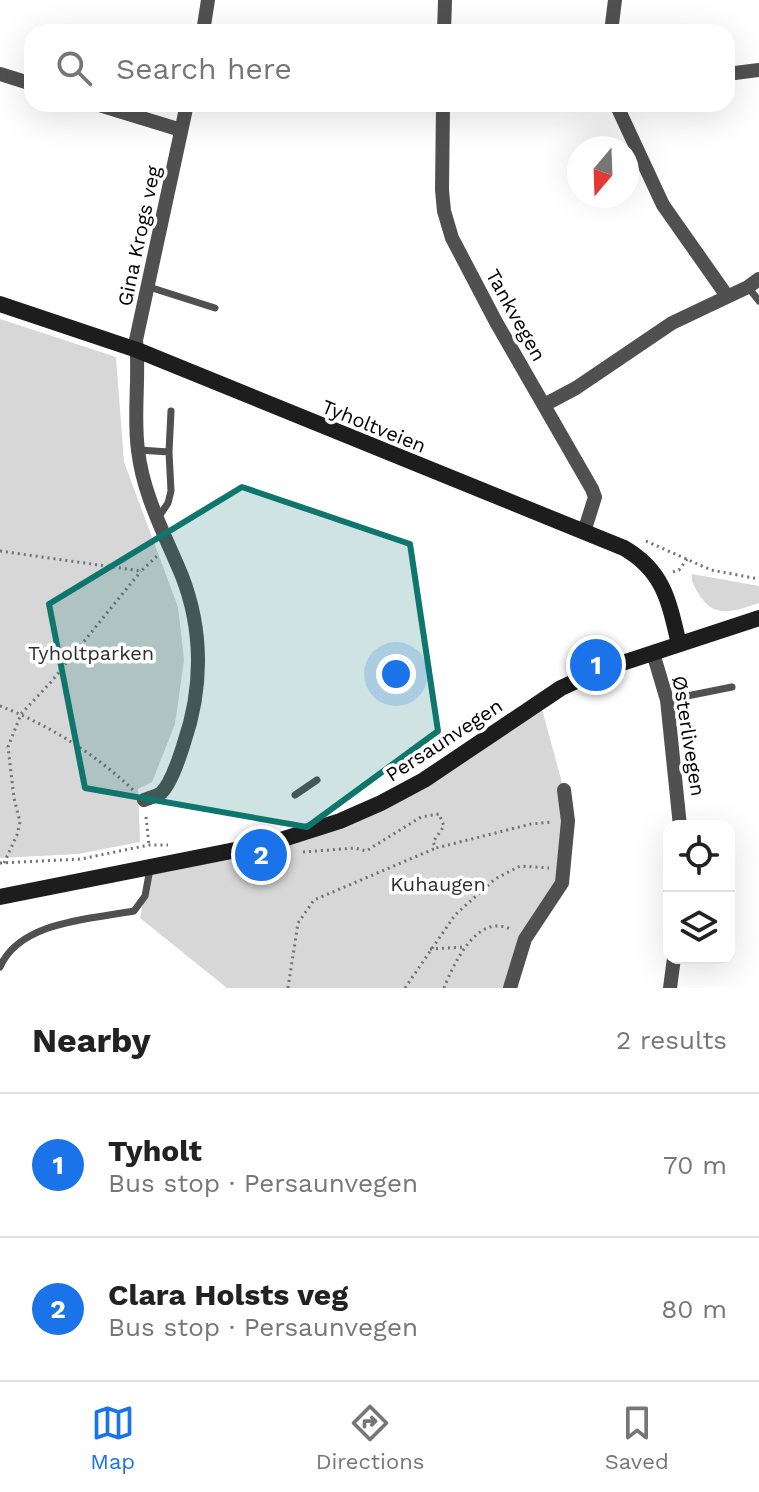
<!DOCTYPE html>
<html lang="en">
<head>
<meta charset="utf-8">
<style>
  body { margin:0; font-family:"Work Sans",sans-serif; background:#f6f6f6; color:#222 }
  .controls { position:absolute; right:24px; bottom:24px; display:grid; overflow:hidden; border-radius:16px; box-shadow:0 8px 32px #0002 }
  .controls button { width:72px; height:72px; display:grid; place-items:center; padding:0; border:0; border-bottom:2px solid #e0e0e0; background:#fff; color:#222; font:40px sans-serif }
  .compass { position:absolute; left:567px; top:136px; width:72px; height:72px; border-radius:50%; background:#fff; box-shadow:0 8px 32px #0002; rotate:199deg }
  .you { position:absolute; left:396px; top:674px; width:28px; height:28px; margin:-20px; border:6px solid #fff; border-radius:50%; background:#1a73e8; box-shadow:0 0 0 12px #1a73e833 }
  .badge { display:grid; place-items:center; width:52px; height:52px; border-radius:50%; background:#1a73e8; color:#fff; font-size:26px; font-weight:700 }
  .pin { position:absolute; translate:-50% -50%; border:4px solid #fff; box-shadow:0 2px 8px #0006 }
  .list { margin:0; padding:0; list-style:none }
  h2 { display:flex; justify-content:space-between; align-items:center; height:104px; margin:0; padding:0 32px; font-size:34px }
  h2 small { font-size:26px; font-weight:400; color:#767676 }
  .list li { display:grid; grid-template-columns:52px 1fr auto; gap:24px; align-items:center; box-sizing:border-box; height:144px; padding:0 32px; border-top:2px solid #e0e0e0 }
  .list b { display:block; font-size:30px; white-space:nowrap }
  .list p { margin:0; font-size:26px; white-space:nowrap; color:#767676 }
  .list em { font-size:26px; font-style:normal; color:#767676 }
  .icon { flex:none; width:44px; height:44px; fill:none; stroke:currentColor; stroke-width:2; stroke-linecap:round; stroke-linejoin:round }
  .map { position:relative; flex:none; width:759px; height:988px; overflow:hidden }
  .search { position:absolute; background:#fff; box-shadow:0 8px 32px #0002; left:24px; right:24px; top:24px; height:88px; display:flex; align-items:center; gap:20px; box-sizing:border-box; padding:0 28px; border-radius:24px; color:#767676; font-size:30px }
  .sheet { height:392px; background:#fff }
  nav { display:flex; justify-content:space-around; align-items:center; box-sizing:border-box; height:112px; border-top:2px solid #e0e0e0; background:#fff; font-size:22px; color:#767676 }
  nav a { display:grid; justify-items:center; gap:4px }
  nav .on { color:#1a73e8 }
  .map>svg:first-child { display:block }
  .green { fill:#d7d7d7 }
  .lines { fill:none; stroke-linecap:round; stroke-linejoin:round }
  .path { stroke:#727272; stroke-width:3; stroke-dasharray:2 4; stroke-linecap:butt }
  .lane { stroke:#505050; stroke-width:7 }
  .street { stroke:#505050; stroke-width:14 }
  .secondary { stroke:#1d1d1d; stroke-width:16 }
  .marked { fill:#0f766e; fill-opacity:0.2; stroke:#0f766e; stroke-width:6; stroke-linejoin:round }
  .labels { text-anchor:middle; dominant-baseline:central; stroke-width:7; stroke-linejoin:round; paint-order:stroke }
  .street-label { font-size:20px; fill:#000; stroke:#fff }
  .park-label { font-size:20px; fill:#2e2e2e; stroke:#fff }
</style>
</head>
<body>
<div class="map">
<svg width="759" height="988" viewBox="0 0 759 988">
  <rect width="100%" height="100%" fill="#fff"/>
  <path class="green" d="M0,319L116,357L124,462L178,607L184,660L175,724L152,782L138,789L140,842L78,854L0,858Z
    M692,574L759,586V603C732,612 713,620 697,591C693,584 691,581 692,574Z
    M540,702L564,790L565,869L543,910L510,988H227L140,918L150,866L311,831L438,771Z"/>
  <g class="lines">
    <path class="path" d="M646,541L711,570L759,579
      M0,551L141,571L157,556
      M673,572L679,570L687,559
      M0,706C47,724 97,755 133,790
      M146,817L149,845
      M303,852L355,848L366,851L421,817L439,814L444,826L433,842L436,848L531,824L552,822
      M0,863L81,859L149,845H168
      M4,863L17,835L20,822L14,798L8,747L21,714L51,682L141,571
      M430,949L465,947
      M288,988L298,923L314,900L436,848
      M405,988L455,915L495,879L520,866L549,868
      M444,988C454,963 478,911 512,930"/>
    <path class="lane" d="M149,287L215,308
      M748,287L759,301
      M139,450L169,452
      M158,518L168,503L171,491L169,452L171,411
      M667,700L732,687
      M295,795L317,780
      M0,967C20,921 91,919 134,911L145,896L150,869"/>
    <path class="street" d="M203,32L208,0
      M444,32L445,0
      M611,32L615,0
      M0,74L32,84
      M727,74L759,70
      M96,104L181,130
      M443,104L442,190L444,211L452,238L496,322L592,489L595,497L584,532
      M616,104L663,205L727,296
      M544,405L576,388L672,323L748,287L759,279
      M653,653L667,700L680,826
      M144,800C149,798 157,796 161,793C171,784 180,756 184,743C203,688 203,630 182,576C165,535 143,495 138,450C133,414 140,376 136,340L187,104
      M510,988L525,939L562,883L568,821L564,790
      M670,988L674,958"/>
    <path class="secondary" d="M0,304L137,350L624,548C664,571 669,602 679,644
      M0,897L271,843L340,821L381,803L424,780L561,688L598,671L759,618"/>
  </g>
  <path class="marked" d="M242,487L410,544L438,731L307,827L85,788L49,604Z"/>
  <g class="labels">
    <g class="street-label">
      <text transform="translate(139 236) rotate(-78)">Gina Krogs veg</text>
      <text transform="translate(516 315) rotate(61)">Tankvegen</text>
      <text transform="translate(374 426) rotate(22)">Tyholtveien</text>
      <text transform="translate(689 736) rotate(81)">Østerlivegen</text>
      <text transform="translate(444 740) rotate(-33)">Persaunvegen</text>
    </g>
    <g class="park-label">
      <text x="91" y="653">Tyholtparken</text>
      <text x="438" y="884">Kuhaugen</text>
    </g>
  </g>
</svg>
<div class="controls">
<button><svg class="icon" aria-label="locate" viewBox="0 0 24 24"><circle cx="12" cy="12" r="6"/><path d="M12 2v4M12 18v4M2 12h4M18 12h4"/></svg></button>
<button><svg class="icon" aria-label="layers" viewBox="0 0 24 24"><path d="M12 4l9 5-9 5-9-5zM3 14l9 5 9-5"/></svg></button>
</div>
<svg class="compass" viewBox="-18 -18 36 36"><path d="M0-13l5 13h-10z" fill="#e53935"/><path d="M0 13l5-13h-10z" fill="#767676"/></svg>
<div class="you"></div>
<div class="pin badge" style="left:596px;top:665px">1</div>
<div class="pin badge" style="left:261px;top:855px">2</div>
<div class="search"><svg class="icon" aria-label="search" viewBox="0 0 24 24"><circle cx="10" cy="10" r="6"/><path d="M15 15l6 6"/></svg>Search here</div>
</div>
<section class="sheet">
<h2>Nearby<small>2 results</small></h2>
<ul class="list">
<li><span class="badge">1</span><div><b>Tyholt</b><p>Bus stop · Persaunvegen</p></div><em>70 m</em></li>
<li><span class="badge">2</span><div><b>Clara Holsts veg</b><p>Bus stop · Persaunvegen</p></div><em>80 m</em></li>
</ul>
</section>
<nav>
<a class="on"><svg class="icon" aria-label="map" viewBox="0 0 24 24"><path d="M3 6l6-2 6 2 6-2v14l-6 2-6-2-6 2zM9 4v14M15 6v14"/></svg>Map</a>
<a><svg class="icon" aria-label="directions" viewBox="0 0 24 24"><path d="M12 3l9 9-9 9-9-9zM9 14v-3h6M13 9l2 2-2 2"/></svg>Directions</a>
<a><svg class="icon" aria-label="saved" viewBox="0 0 24 24"><path d="M7 4h10v16l-5-4-5 4z"/></svg>Saved</a>
</nav>
</body>
</html>
